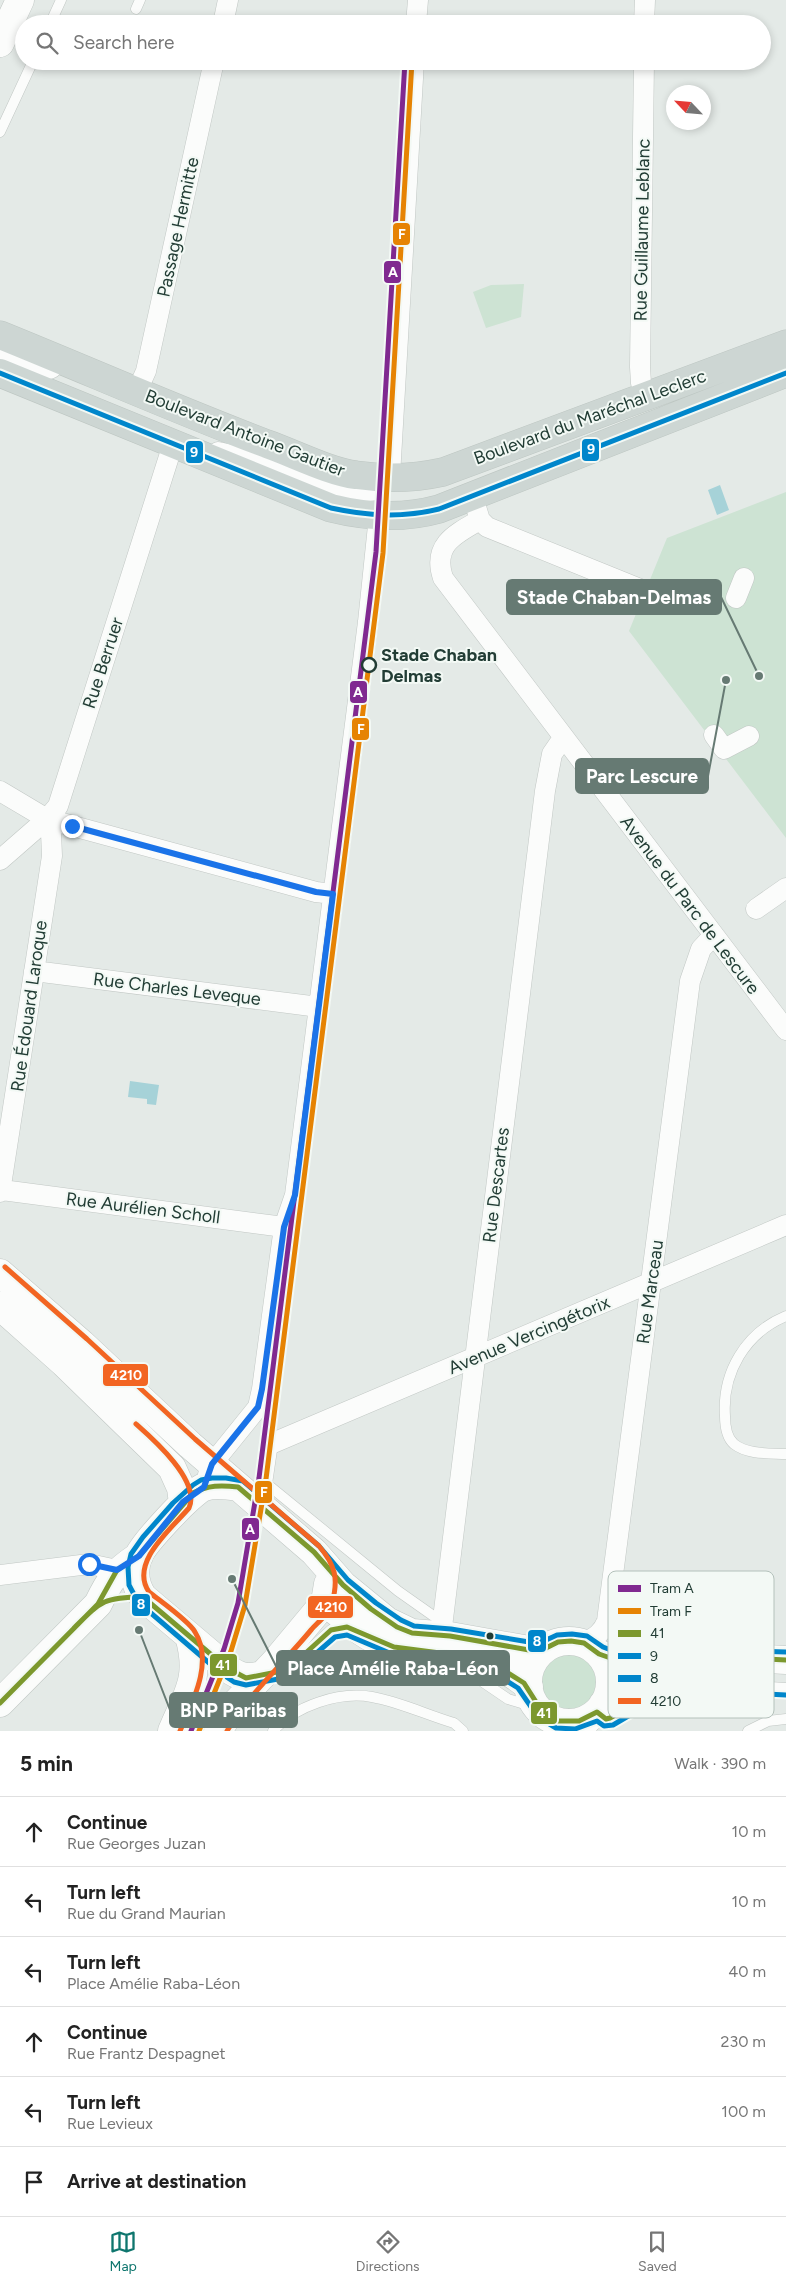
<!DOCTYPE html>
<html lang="en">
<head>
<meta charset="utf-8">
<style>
  body { margin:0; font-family:Figtree,sans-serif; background:#f2f2f2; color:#222 }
  .compass { position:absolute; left:666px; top:85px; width:45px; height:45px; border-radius:50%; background:#fff; box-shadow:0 2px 8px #0003; rotate:296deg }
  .stop { position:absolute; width:15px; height:15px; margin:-11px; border:4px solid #1a73e8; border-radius:50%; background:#fff }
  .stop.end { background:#1a73e8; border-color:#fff; box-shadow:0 1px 5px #0008 }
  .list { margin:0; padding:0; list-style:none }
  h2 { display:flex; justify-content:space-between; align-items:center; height:65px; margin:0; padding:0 20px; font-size:21px }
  h2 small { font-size:16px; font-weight:400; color:#767676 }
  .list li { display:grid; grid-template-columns:32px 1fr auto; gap:15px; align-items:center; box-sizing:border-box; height:70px; padding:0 20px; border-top:1px solid #e0e0e0 }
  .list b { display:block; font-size:19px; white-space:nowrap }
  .list p { margin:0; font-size:16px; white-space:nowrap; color:#767676 }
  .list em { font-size:16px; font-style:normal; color:#767676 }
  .icon { flex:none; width:28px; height:28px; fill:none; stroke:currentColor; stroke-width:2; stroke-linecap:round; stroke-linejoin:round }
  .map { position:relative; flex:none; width:786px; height:1731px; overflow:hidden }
  .search { position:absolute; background:#fff; box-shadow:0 2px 8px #0003; left:15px; right:15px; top:15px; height:55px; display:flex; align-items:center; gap:12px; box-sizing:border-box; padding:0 18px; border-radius:28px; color:#767676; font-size:19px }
  .sheet { height:485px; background:#fff }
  nav { display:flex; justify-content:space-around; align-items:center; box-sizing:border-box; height:70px; border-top:1px solid #e0e0e0; background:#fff; font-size:14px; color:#767676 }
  nav a { display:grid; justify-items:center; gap:2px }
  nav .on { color:#0f766e }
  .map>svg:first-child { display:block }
  .green { fill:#cde3d3 }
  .water { fill:#a6d2d8 }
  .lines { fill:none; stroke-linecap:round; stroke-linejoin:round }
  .street-tunnel { stroke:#bdc7c3; stroke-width:20; stroke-dasharray:20 10; stroke-linecap:butt }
  .lane-casing { stroke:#c1c7c4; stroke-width:11 }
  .street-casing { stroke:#c1c7c4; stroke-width:21 }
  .secondary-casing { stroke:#c0c7c4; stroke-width:29 }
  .primary-casing { stroke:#bdc6c2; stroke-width:29 }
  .lane { stroke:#fbfcfb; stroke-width:10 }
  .street { stroke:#fbfcfb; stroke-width:20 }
  .secondary { stroke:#fbfcfb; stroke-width:28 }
  .primary { stroke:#cdd6d3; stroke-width:28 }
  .bus-1-casing { stroke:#f3f9f5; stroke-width:9 }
  .bus-2-casing { stroke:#f3f9f5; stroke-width:9 }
  .bus-3-casing { stroke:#f3f9f5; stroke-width:9 }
  .bus-4-casing { stroke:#f3f9f5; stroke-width:9 }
  .bus-1 { stroke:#7c982e; stroke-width:5 }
  .bus-2 { stroke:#0086cb; stroke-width:5 }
  .bus-3 { stroke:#0086cb; stroke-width:5 }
  .bus-4 { stroke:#f26522; stroke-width:5 }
  .tram-1-casing { stroke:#f3f9f5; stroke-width:9 }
  .tram-2-casing { stroke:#f3f9f5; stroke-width:9 }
  .tram-1 { stroke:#802990; stroke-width:5 }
  .tram-2 { stroke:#e68303; stroke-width:5 }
  .route { stroke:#1a73e8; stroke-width:6 }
  .stop-dot { fill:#f3f9f5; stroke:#223d35; stroke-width:2.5 }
  .bus-dot { fill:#223d35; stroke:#f3f9f5; stroke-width:2 }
  .labels { text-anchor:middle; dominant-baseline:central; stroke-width:4; stroke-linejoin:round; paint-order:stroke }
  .street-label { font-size:18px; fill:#223d35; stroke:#f3f9f5 }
  .stop-label { font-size:18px; font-weight:bold; fill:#223d35; stroke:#f3f9f5; text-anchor:start }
  .key { fill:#f3f9f5; stroke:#b4c1bb; stroke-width:1 }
  .key-label { font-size:14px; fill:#223d35 }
  .leader { fill:none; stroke:#667a73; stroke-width:2 }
  .callout-dot { fill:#667a73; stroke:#f3f9f5; stroke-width:2 }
  .callout { fill:#667a73; stroke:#667a73; stroke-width:2 }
  .callout-label { font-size:19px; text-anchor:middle; font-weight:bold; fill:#fff }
  .line-badge { stroke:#f3f9f5; stroke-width:2 }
  .badge-label { font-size:14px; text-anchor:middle; font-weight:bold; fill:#fff }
</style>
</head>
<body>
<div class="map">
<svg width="786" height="1731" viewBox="0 0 786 1731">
  <rect width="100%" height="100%" fill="#e4eae7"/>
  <path class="green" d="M524,284L521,317L486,328L473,292L491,285Z
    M786,492V838L629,631L667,538Z
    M540 1683a29 29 0 1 1 58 0a29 29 0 1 1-58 0Z"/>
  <path class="water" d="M720,485L729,510L717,515L708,490Z
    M130,1081L159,1085L156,1105L147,1104V1099L128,1097Z"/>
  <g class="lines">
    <path class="street-tunnel" d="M645,591L678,604"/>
    <defs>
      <path id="lane" d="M136,9L140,0
        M50,24L61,0
        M0,132L33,61
        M786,1316C745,1333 722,1373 725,1416C725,1426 726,1437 734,1444C748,1455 770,1453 786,1454
        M273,1443L267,1484L398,1591L442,1622
        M455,1663L508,1699L538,1708
        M273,1673L287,1670L331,1630L337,1627L347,1628
        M597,1712L606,1719L610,1718L656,1691L679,1683L688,1682L786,1688
        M273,1731C295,1706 339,1691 372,1697C400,1702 427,1715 454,1723L463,1731
        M748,1731L768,1721L786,1719"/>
      <path id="street" d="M223,24L228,0
        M416,24L418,0
        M644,24L645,0
        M644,61L640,367L641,383L647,397
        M137,391L146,371L214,61
        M218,452L252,459L326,486L354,493L376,490L390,476L414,61
        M476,507L480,520L487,527L645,591
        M480,520C455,534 432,545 443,578L786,1030
        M736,598L744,578
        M714,735L724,749L749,736
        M0,791L47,819L316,892L333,894
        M0,860L47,819L58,806L173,444L187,446
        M756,909L786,888
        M34,971L319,1007
        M2,1190L284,1227
        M0,1192L52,856L51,832L47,819
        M273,1443L786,1225
        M208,1475L212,1464L258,1407L262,1389L284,1227L295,1195L368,622L379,516
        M0,1575L89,1564L117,1570
        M441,1635L545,791L552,754L563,738
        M584,1643C596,1637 602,1633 607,1621L690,981L701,949L713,936
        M558,1721L569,1731
        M585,1731L593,1715"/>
      <path id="secondary" d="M0,43L20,0
        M0,350L49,365
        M0,1273L82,1344L190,1445L314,1552L343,1585L387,1621L412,1633L450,1636L529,1650L546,1648
        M0,1306L64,1363L172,1468L181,1488L183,1503
        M238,1487C227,1485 215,1483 204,1487C191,1492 143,1544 138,1557C133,1571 135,1585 143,1597L227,1668C239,1677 247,1679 262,1675
        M325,1602C345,1618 363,1637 388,1645C402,1649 415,1650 430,1651C466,1655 501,1661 529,1687
        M528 1682a41 41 0 1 1 82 0a41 41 0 1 1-82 0Z
        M599,1654L619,1661L634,1662L678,1660L702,1656L786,1660
        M0,1703L98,1604C110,1579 115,1572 139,1556
        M603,1704L673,1662
        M172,1731C188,1693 201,1678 189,1636
        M218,1731L234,1705L275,1662L325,1602L328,1584"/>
      <path id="primary" d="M0,335C89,371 177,410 267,444C293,453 330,472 356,475C384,479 416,478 443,472L786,344
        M0,373L331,508C367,517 403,519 439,509L786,373"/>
    </defs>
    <use href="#lane" class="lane-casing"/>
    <use href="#street" class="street-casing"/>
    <use href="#secondary" class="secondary-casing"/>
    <use href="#primary" class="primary-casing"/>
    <use href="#lane" class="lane"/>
    <use href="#street" class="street"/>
    <use href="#secondary" class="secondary"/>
    <use href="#primary" class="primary"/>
    <defs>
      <path id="bus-1" d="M74,1628C101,1601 104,1597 143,1597L227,1668L246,1678L287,1670L331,1630L347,1627L394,1647L463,1656L497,1666L524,1683L543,1713L558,1721H579L597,1712L606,1719L610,1718L669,1686L688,1682L713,1684
        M0,1703L98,1604L117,1570L139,1556L193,1493C208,1485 221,1485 238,1487L314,1552L343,1585L371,1609L397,1627L412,1633L450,1636L529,1650L546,1648L558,1642L571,1641L584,1643L599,1654L619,1661L678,1660L702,1656L786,1660"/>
      <path id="bus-2" d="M0,373L331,508C368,516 402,518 439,509L786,373"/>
      <path id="bus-3" d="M786,1695L681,1690L659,1698L613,1725L604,1726L597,1721L575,1729L556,1728L538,1717L518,1688L494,1673L462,1663L392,1654L347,1635L335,1637L289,1677L246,1685L234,1682L222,1674L138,1602L129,1585L128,1567L131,1554L143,1537L173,1503L193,1485L201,1480L212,1478H226L243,1481L319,1546L348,1580L376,1603L401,1620L414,1626L451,1629L529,1642L544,1641L557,1635L572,1634L587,1636L603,1647L621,1654L677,1653L702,1649L786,1652"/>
      <path id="bus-4" d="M5,1267L87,1339L195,1439L319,1546C335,1565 339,1578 332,1603C330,1613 317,1623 311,1630C283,1664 249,1694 227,1731
        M136,1424C153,1439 201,1481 189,1508C171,1529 129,1563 149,1592C160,1601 189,1621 195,1632C214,1662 192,1703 180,1731"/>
    </defs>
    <use href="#bus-1" class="bus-1-casing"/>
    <use href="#bus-2" class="bus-2-casing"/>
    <use href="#bus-3" class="bus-3-casing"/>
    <use href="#bus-4" class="bus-4-casing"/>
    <use href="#bus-1" class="bus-1"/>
    <use href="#bus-2" class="bus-2"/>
    <use href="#bus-3" class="bus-3"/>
    <use href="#bus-4" class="bus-4"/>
    <defs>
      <path id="tram-1" d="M191,1731L224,1649L238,1603L259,1478L376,552L405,61"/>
      <path id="tram-2" d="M199,1731L231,1651L245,1605L266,1479L383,553L412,61"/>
    </defs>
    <use href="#tram-1" class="tram-1-casing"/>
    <use href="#tram-2" class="tram-2-casing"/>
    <use href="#tram-1" class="tram-1"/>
    <use href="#tram-2" class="tram-2"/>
  </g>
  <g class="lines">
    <path class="route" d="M72,826L316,892L333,894L295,1195L284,1227L262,1389L258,1407L212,1464L204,1487L183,1502L139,1556L117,1570L89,1564"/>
  </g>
  <circle class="stop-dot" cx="369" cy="665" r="7"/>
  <circle class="bus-dot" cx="490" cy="1636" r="4.5"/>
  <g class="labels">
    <g class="street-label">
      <text transform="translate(178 227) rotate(-78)">Passage Hermitte</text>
      <text transform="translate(642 230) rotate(-89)">Rue Guillaume Leblanc</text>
      <text transform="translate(590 417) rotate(-20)">Boulevard du Maréchal Leclerc</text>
      <text transform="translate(245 433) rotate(21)">Boulevard Antoine Gautier</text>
      <text transform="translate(103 663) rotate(-72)">Rue Berruer</text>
      <text transform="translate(690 905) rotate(53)">Avenue du Parc de Lescure</text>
      <text transform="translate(177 989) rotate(7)">Rue Charles Leveque</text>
      <text transform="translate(29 1006) rotate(-82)">Rue Édouard Laroque</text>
      <text transform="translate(496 1185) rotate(-83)">Rue Descartes</text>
      <text transform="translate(143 1208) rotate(7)">Rue Aurélien Scholl</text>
      <text transform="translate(650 1292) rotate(-82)">Rue Marceau</text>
      <text transform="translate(529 1335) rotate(-23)">Avenue Vercingétorix</text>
    </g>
    <g class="stop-label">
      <text x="381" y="655">Stade Chaban<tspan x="381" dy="21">Delmas</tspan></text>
    </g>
  </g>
  <rect x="608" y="1571" width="166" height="147" rx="8" class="key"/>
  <rect x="618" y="1585" width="23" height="7" fill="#802990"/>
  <rect x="618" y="1608" width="23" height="6" fill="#e68303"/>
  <rect x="618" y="1630" width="23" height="7" fill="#7c982e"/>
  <rect x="618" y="1653" width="23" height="6" fill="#0086cb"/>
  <rect x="618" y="1675" width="23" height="7" fill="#0086cb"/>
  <rect x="618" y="1698" width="23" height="6" fill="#f26522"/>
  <g class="key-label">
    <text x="650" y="1593">Tram A</text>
    <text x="650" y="1616">Tram F</text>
    <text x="650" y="1638">41</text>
    <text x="650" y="1661">9</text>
    <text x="650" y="1683">8</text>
    <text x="650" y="1706">4210</text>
  </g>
  <path class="leader" d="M759 676L721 597M726 680L708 776M232 1579L277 1668M139 1630L170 1710"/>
  <g class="callout-dot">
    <circle cx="759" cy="676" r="5"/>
    <circle cx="726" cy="680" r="5"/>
    <circle cx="232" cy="1579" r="5"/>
    <circle cx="139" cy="1630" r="5"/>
  </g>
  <g class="callout">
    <rect x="507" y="580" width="214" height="34" rx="5"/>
    <rect x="576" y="759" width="132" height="34" rx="5"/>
    <rect x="277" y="1651" width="232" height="34" rx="5"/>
    <rect x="170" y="1693" width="127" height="34" rx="5"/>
  </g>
  <g class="callout-label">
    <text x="614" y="604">Stade Chaban-Delmas</text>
    <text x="642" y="783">Parc Lescure</text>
    <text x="393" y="1675">Place Amélie Raba-Léon</text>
    <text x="233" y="1717">BNP Paribas</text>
  </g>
  <g class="line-badge">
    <rect x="392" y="222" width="19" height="24" rx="5" fill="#e68303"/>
    <rect x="383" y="260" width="19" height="24" rx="5" fill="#802990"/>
    <rect x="581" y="438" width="19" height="24" rx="5" fill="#0086cb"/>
    <rect x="185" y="440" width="19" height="24" rx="5" fill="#0086cb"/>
    <rect x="349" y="680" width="19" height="24" rx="5" fill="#802990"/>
    <rect x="351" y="717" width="19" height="24" rx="5" fill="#e68303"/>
    <rect x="102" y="1363" width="47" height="24" rx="5" fill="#f26522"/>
    <rect x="254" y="1480" width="19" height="24" rx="5" fill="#e68303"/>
    <rect x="241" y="1517" width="19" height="24" rx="5" fill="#802990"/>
    <rect x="131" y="1593" width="20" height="24" rx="5" fill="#0086cb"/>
    <rect x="307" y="1595" width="47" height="24" rx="5" fill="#f26522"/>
    <rect x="527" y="1629" width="20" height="24" rx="5" fill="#0086cb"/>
    <rect x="209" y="1653" width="29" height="24" rx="5" fill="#7c982e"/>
    <rect x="530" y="1701" width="28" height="24" rx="5" fill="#7c982e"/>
  </g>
  <g class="badge-label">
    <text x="402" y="239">F</text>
    <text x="393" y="277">A</text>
    <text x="591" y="454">9</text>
    <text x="194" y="457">9</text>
    <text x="358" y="697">A</text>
    <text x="361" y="734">F</text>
    <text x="126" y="1380">4210</text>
    <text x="264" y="1497">F</text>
    <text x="250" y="1534">A</text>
    <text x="141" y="1609">8</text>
    <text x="331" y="1612">4210</text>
    <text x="537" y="1646">8</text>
    <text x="223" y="1670">41</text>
    <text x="544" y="1718">41</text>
  </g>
</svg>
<svg class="compass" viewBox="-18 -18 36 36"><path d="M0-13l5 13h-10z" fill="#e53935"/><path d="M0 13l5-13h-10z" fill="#767676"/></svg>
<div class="stop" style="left:89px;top:1564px"></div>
<div class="stop end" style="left:72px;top:826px"></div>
<div class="search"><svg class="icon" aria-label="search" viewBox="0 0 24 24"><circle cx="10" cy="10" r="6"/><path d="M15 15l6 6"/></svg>Search here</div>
</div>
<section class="sheet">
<h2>5 min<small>Walk · 390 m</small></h2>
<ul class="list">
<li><svg class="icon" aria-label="ahead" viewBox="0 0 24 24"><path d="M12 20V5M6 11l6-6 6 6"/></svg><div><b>Continue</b><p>Rue Georges Juzan</p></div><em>10 m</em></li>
<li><svg class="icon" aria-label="left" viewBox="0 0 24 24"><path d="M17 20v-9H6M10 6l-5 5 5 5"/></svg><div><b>Turn left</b><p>Rue du Grand Maurian</p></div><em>10 m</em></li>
<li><svg class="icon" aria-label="left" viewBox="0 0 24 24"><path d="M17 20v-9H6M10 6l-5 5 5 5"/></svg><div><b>Turn left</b><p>Place Amélie Raba-Léon</p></div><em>40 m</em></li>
<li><svg class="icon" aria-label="ahead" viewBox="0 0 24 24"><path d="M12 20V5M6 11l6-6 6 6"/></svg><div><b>Continue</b><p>Rue Frantz Despagnet</p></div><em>230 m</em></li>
<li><svg class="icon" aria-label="left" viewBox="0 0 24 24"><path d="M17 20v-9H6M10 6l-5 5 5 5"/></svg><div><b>Turn left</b><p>Rue Levieux</p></div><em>100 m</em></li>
<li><svg class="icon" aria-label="arrive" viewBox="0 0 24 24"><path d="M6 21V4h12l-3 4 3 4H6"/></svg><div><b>Arrive at destination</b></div></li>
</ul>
</section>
<nav>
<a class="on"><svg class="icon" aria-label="map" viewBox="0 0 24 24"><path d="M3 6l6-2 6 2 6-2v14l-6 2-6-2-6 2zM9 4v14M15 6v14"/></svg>Map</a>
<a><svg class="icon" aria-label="directions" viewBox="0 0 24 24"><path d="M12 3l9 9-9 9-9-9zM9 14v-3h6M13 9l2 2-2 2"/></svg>Directions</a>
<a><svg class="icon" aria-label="saved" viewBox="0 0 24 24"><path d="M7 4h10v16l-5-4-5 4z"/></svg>Saved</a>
</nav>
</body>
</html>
